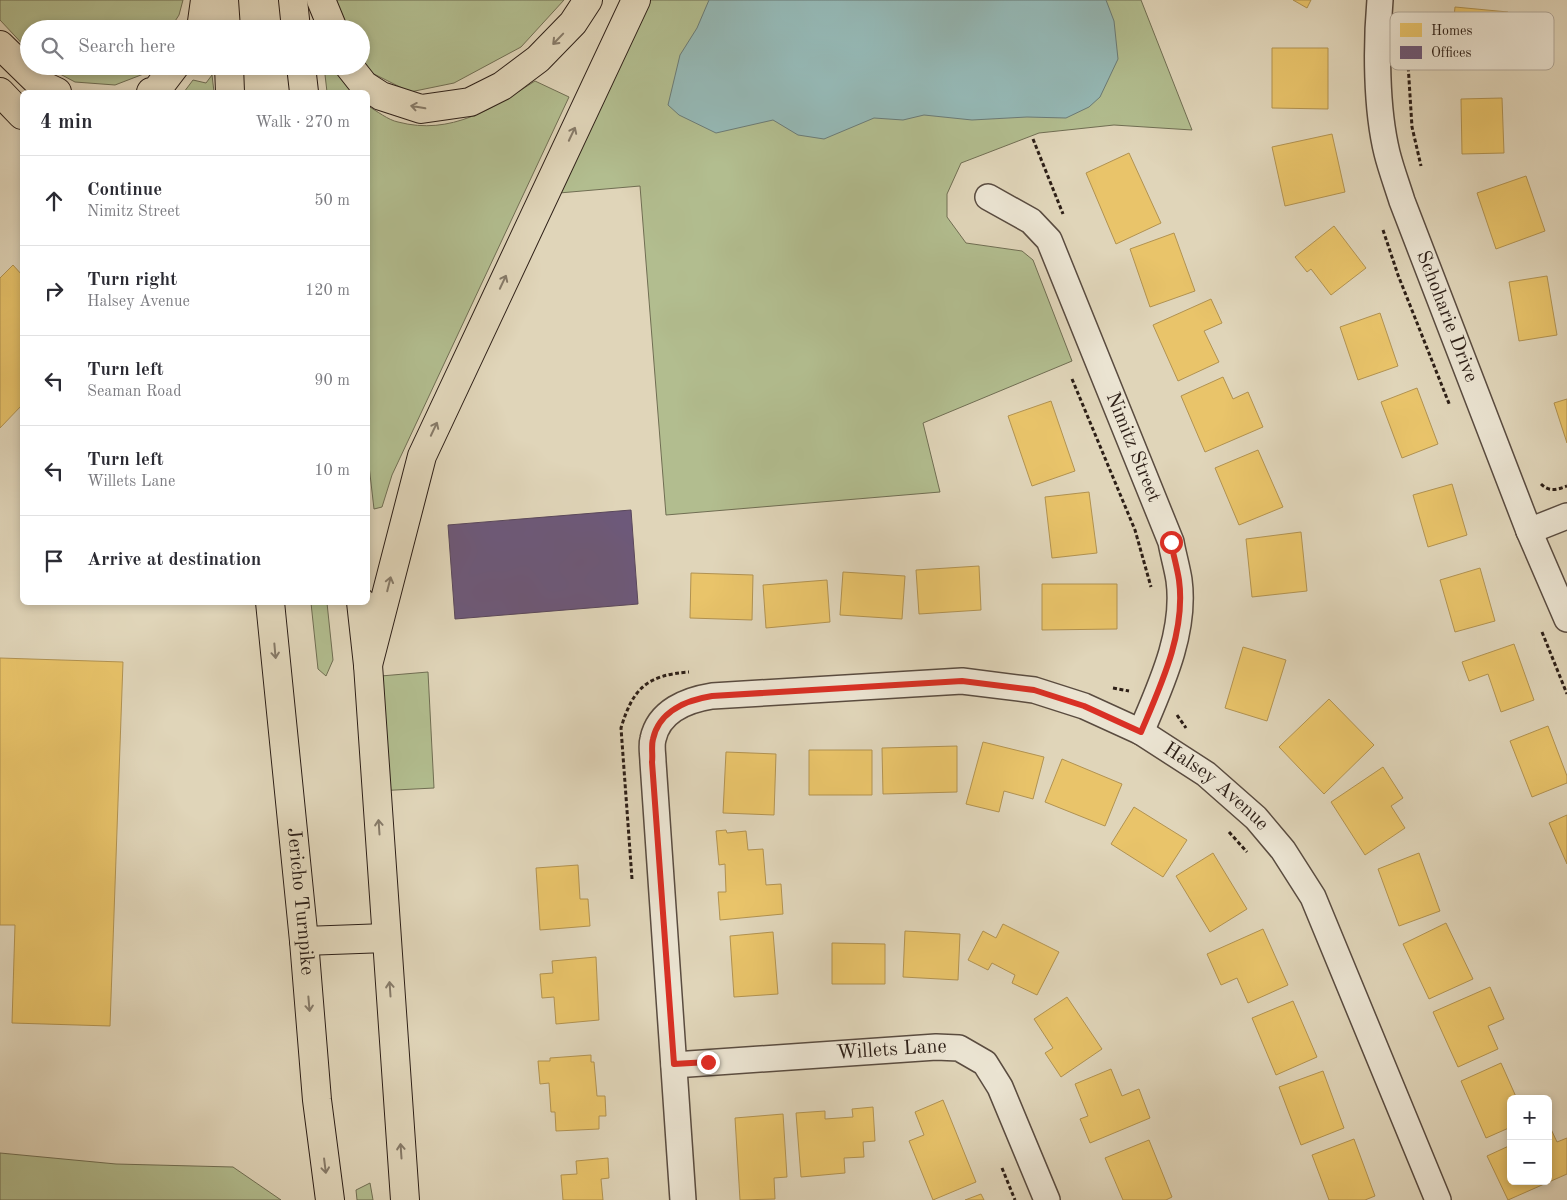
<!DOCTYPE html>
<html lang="en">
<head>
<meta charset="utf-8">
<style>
  body { margin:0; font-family:"Old Standard TT",serif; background:#f2f2f3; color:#2b2b33 }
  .controls { position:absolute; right:15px; bottom:15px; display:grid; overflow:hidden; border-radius:8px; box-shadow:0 2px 8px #0003 }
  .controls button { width:45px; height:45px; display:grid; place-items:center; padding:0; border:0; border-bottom:1px solid #e1e1e2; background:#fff; color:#2b2b33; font:25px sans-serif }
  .stop { position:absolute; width:15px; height:15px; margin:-11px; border:4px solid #d93025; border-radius:50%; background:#fff }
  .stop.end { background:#d93025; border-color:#fff; box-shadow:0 1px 5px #0008 }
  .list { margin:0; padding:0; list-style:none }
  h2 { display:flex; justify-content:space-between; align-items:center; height:65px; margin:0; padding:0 20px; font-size:21px }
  h2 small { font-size:16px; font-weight:400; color:#7c7c81 }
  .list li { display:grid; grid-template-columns:32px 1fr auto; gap:15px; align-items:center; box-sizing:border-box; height:90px; padding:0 20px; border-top:1px solid #e1e1e2 }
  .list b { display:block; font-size:19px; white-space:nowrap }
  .list p { margin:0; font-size:16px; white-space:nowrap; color:#7c7c81 }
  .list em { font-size:16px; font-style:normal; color:#7c7c81 }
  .icon { flex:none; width:28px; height:28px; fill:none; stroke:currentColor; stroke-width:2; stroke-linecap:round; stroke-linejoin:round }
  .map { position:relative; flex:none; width:1567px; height:1200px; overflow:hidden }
  .search { position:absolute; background:#fff; box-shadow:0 2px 8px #0003; left:20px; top:20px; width:350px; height:55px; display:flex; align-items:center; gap:12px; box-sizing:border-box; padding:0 18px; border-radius:28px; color:#7c7c81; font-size:19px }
  .panel { position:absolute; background:#fff; box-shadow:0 2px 8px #0003; left:20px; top:90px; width:350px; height:515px; border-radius:8px }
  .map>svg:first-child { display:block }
  .green { fill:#b2bd8f; stroke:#706e53 }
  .water { fill:#95b8b5; stroke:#6b7b76 }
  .homes { fill:#e9c46a; stroke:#b19251 }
  .offices { fill:#6d597a; stroke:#5a485c }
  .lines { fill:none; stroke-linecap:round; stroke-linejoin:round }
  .street-casing { stroke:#5a4c40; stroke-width:28 }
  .primary-casing { stroke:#2d1f17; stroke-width:30 }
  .path { stroke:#2d1f17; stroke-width:3; stroke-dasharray:4 2.5; stroke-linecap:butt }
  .street { stroke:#ebe4d2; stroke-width:25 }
  .primary { stroke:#e0d5b9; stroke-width:28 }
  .oneway { stroke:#867a68 }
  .route { stroke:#d93025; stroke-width:6 }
  .labels { text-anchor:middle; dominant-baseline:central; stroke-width:5; stroke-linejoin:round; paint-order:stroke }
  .street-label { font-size:20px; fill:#2d1f17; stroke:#ebe4d2 }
  .key { fill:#ebe4d2; stroke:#b2a99a; stroke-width:1 }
  .key-label { font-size:14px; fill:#2d1f17 }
</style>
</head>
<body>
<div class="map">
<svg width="1567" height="1200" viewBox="0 0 1567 1200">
  <rect width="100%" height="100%" fill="#e0d5b9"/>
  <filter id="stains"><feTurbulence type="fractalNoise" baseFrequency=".004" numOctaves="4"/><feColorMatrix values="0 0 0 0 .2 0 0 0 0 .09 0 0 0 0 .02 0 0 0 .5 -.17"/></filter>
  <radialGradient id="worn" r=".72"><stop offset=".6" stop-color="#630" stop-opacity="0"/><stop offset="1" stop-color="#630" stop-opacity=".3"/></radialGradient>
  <path class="green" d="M0,0H183L179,15L170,29H29V51L0,20Z
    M331,0H564L521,47L454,83L410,92L366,70L361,63V29H341Z
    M650,0H1141L1192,130L1114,125L1039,133L961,163L947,194V217L966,243L1022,251L1033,260L1072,361L923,423L940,492L666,515L640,186L559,193Z
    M45,66H158L154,70L115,85L75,82Z
    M324,66H336L351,92H327Z
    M212,75L214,92H184L193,80L206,83Z
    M535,81L569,97L392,475L382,507L374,509L368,457V106C377,111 388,120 398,122C451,136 493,108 535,81Z
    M311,603H327L333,660L326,676L318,669Z
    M428,672L434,788L376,791L369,677Z
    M0,1153L116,1164L233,1167L281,1200H0Z
    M370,1183L373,1200H357L356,1190Z"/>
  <path class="water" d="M709,0H1106L1114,21L1118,59L1100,97L1089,107L1066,118L1027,117L972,120L924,115L903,120L874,118L824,139L798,135L773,120L716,133L679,115L668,105L680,55L697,28Z"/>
  <path class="homes" d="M1293,0H1311L1307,8Z
    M1455,7L1508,12L1503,61L1450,56Z
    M1272,48H1328V109L1272,108Z
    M1502,98L1504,153L1462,154L1461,99Z
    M1332,134L1345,192L1285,206L1272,147Z
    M1129,153L1161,223L1116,244L1086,173Z
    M1526,176L1545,231L1496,249L1477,193Z
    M1334,226L1366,268L1331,295L1311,269L1307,272L1295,257Z
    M1174,233L1195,291L1150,307L1130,249Z
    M13,265L22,275V405L0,428V278Z
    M1547,276L1557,335L1519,341L1509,282Z
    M1211,299L1222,323L1204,331L1219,362L1178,381L1153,325Z
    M1380,313L1398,366L1358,380L1340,327Z
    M1223,377L1233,399L1248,392L1263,427L1205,452L1181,396Z
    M1417,388L1438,444L1402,458L1381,402Z
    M1567,399V443L1554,403Z
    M1051,401L1075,471L1032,486L1008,416Z
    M1258,450L1283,507L1239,525L1215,468Z
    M1452,484L1467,535L1428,547L1413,495Z
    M1089,492L1097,553L1052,558L1045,497Z
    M1301,532L1307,591L1252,597L1246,539Z
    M979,566L981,610L919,614L916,570Z
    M1480,568L1495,621L1455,632L1440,580Z
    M843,572L905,576L902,619L840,615Z
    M691,573L753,575L752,620L690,618Z
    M827,580L830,622L766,628L763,585Z
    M1042,584H1117V629L1042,630Z
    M1514,644L1534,700L1501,712L1488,674L1469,681L1462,662Z
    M1243,647L1286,660L1267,721L1225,708Z
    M0,658L123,662L110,1026L12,1023L15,925H0Z
    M1329,699L1374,745L1324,794L1279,747Z
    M1548,726L1567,776V783L1532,797L1510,741Z
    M983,742L1044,757L1033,799L1004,791L999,812L966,804Z
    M957,746V792L883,794L882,748Z
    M809,750H872V795H809Z
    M726,752L776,754L774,815L723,813Z
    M1062,759L1122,784L1105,826L1045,802Z
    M1383,767L1403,798L1391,806L1405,828L1365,855L1331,802Z
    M1134,807L1187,840L1163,877L1111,844Z
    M1567,815V864L1549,823Z
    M726,830L727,833L746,831L748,850L763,849L766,885L781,884L783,914L720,920L718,892H726L725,864L719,865L716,831Z
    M1213,853L1247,909L1210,932L1176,876Z
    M1419,853L1440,911L1399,926L1378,869Z
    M578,865L580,899H588L590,926L540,930L536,868Z
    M1446,923L1473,979L1429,999L1403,944Z
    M1003,924L1059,952L1037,995L1012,983L1015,975L992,963L988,970L968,960L983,931L996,938Z
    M1263,929L1288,985L1248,1003L1237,978L1221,985L1207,954Z
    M905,931L960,934L958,980L903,977Z
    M773,932L778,994L734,997L730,936Z
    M832,943L885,944V984H832Z
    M596,957L599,1020L556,1024L554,997L542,998L540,974L553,973L552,961Z
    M1490,987L1504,1019L1488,1026L1498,1049L1458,1067L1433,1012Z
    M1067,997L1102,1049L1061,1077L1045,1053L1053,1048L1034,1019Z
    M1293,1001L1317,1057L1276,1075L1252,1018Z
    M591,1055V1062H594L597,1096H605L606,1116H599V1129L556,1131L555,1112H551L549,1083L540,1084L538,1061H550V1058Z
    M1501,1063L1517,1099H1511V1127L1486,1138L1461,1081Z
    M1111,1069L1122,1096L1139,1089L1150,1118L1090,1143L1080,1119L1088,1116L1075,1084Z
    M1323,1071L1344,1128L1301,1145L1279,1087Z
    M943,1100L976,1182L933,1200L909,1141L924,1135L915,1112Z
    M873,1107L875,1141L863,1142L864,1157L844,1158L845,1173L801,1177L796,1113L825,1111V1119L853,1117L852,1109Z
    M783,1114L787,1177L774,1178L775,1199L740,1200L735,1118Z
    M1550,1127L1557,1142L1567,1138V1174L1508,1200L1487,1156L1511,1145V1181H1548V1128Z
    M1354,1139L1375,1196L1365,1200H1329L1312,1155Z
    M1149,1140L1172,1197L1166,1200H1123L1105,1158Z
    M608,1158L609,1178L601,1179L603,1200H563L561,1175L577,1174L576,1161Z
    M981,1194L984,1200H965Z"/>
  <path class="offices" d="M631,510L638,604L455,619L448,525Z"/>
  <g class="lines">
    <defs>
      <g id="street">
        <path id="s1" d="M1380,0C1376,45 1376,108 1387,153C1391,169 1397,185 1402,201L1529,531L1567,619"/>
        <path id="s2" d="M988,197L1031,221L1049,240L1171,542C1173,554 1177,567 1179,580C1186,632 1161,685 1141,732"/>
        <path d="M1529,531L1567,516"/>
        <path id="s3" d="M674,1065L936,1047L959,1048L985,1063L1000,1087L1047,1200"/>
        <path id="s4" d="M683,1200L653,762C653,755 651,746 653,739C659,711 687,700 712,696L962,681L1034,690L1084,706L1141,732L1206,774L1256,818L1283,850L1313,897L1438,1200"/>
      </g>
      <g id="primary">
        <path d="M224,0L226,29"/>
        <path d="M293,0L296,29"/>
        <path d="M321,0L333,29"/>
        <path d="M201,29L205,0"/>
        <path d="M0,45L40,84L57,92"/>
        <path d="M229,66L230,92"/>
        <path d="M301,66L304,92"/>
        <path d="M349,66L364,85L381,96L421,109L470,102L502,86L538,59L573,23L588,0"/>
        <path d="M0,92L22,115"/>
        <path d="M151,92L156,91L175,66"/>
        <path id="s5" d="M270,602L304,941L317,1100L330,1200"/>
        <path d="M361,602L368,665L405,1200"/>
        <path d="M368,665L422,456L636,0"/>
        <path d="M304,941L386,938"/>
      </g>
    </defs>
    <use href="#street" class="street-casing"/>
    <use href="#primary" class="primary-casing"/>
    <path class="path" d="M1407,48L1412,127L1421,166
      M1033,139L1063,214
      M1383,230L1398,275L1450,406
      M1072,379L1135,530L1151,587
      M1541,484C1549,492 1557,490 1567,486
      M1542,632L1567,694
      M1113,688L1129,691
      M1177,715L1186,728
      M1229,832L1247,852
      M632,879L621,728C633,688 647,675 689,672
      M1002,1168L1015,1200"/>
    <use href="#street" class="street"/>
    <use href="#primary" class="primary"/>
  </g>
  <defs><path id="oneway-shaft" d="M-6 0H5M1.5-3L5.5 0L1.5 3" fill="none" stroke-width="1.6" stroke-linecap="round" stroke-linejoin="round" transform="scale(1.25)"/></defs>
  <g class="oneway">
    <use href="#oneway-shaft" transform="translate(558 39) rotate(134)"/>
    <use href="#oneway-shaft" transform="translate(418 107) rotate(-170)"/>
    <use href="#oneway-shaft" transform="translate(572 134) rotate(-65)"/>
    <use href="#oneway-shaft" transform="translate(503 282) rotate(-65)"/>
    <use href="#oneway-shaft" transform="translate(434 429) rotate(-65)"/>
    <use href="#oneway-shaft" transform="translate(389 584) rotate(-76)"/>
    <use href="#oneway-shaft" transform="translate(275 651) rotate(85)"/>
    <use href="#oneway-shaft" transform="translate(379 827) rotate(-94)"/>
    <use href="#oneway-shaft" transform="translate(390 989) rotate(-94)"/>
    <use href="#oneway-shaft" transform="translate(309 1004) rotate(85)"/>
    <use href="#oneway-shaft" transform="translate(401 1151) rotate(-94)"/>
    <use href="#oneway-shaft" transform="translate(325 1166) rotate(83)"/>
  </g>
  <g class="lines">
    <path class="route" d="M708,1062L674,1064L652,762C653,755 651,746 653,739C659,711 687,700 712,696L962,681L1034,690L1084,706L1141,732C1161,685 1186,632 1179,580C1177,567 1173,554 1171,542"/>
  </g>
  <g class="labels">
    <g class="street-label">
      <text stroke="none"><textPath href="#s1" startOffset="328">Schoharie Drive</textPath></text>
      <text stroke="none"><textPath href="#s2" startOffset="299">Nimitz Street</textPath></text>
      <text stroke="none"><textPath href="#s4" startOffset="1071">Halsey Avenue</textPath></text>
      <text stroke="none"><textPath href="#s5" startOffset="301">Jericho Turnpike</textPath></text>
      <text stroke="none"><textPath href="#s3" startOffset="218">Willets Lane</textPath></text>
    </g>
  </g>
  <rect x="1390" y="12" width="164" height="58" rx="8" class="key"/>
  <rect x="1400" y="23" width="22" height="14" fill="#e9c46a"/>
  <rect x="1400" y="46" width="22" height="13" fill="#6d597a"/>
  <g class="key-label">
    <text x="1431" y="35">Homes</text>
    <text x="1431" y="57">Offices</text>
  </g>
  <rect width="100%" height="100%" filter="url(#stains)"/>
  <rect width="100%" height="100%" fill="url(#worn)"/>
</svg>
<div class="controls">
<button>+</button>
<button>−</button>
</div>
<div class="stop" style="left:1171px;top:542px"></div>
<div class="stop end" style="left:708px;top:1062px"></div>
<div class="search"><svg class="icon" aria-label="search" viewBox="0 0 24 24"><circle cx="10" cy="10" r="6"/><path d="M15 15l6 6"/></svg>Search here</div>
<section class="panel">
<h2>4 min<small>Walk · 270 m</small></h2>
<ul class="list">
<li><svg class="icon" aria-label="ahead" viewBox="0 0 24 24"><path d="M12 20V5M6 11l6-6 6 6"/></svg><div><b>Continue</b><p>Nimitz Street</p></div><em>50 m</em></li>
<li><svg class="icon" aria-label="right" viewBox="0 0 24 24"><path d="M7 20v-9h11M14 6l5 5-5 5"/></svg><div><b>Turn right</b><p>Halsey Avenue</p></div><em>120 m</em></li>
<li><svg class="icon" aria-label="left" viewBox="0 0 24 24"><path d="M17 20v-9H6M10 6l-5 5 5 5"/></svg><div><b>Turn left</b><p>Seaman Road</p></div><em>90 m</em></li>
<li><svg class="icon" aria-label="left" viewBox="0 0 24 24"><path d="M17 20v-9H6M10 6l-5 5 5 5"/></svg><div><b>Turn left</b><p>Willets Lane</p></div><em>10 m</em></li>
<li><svg class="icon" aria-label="arrive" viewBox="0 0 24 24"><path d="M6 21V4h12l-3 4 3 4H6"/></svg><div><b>Arrive at destination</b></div></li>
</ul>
</section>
</div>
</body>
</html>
